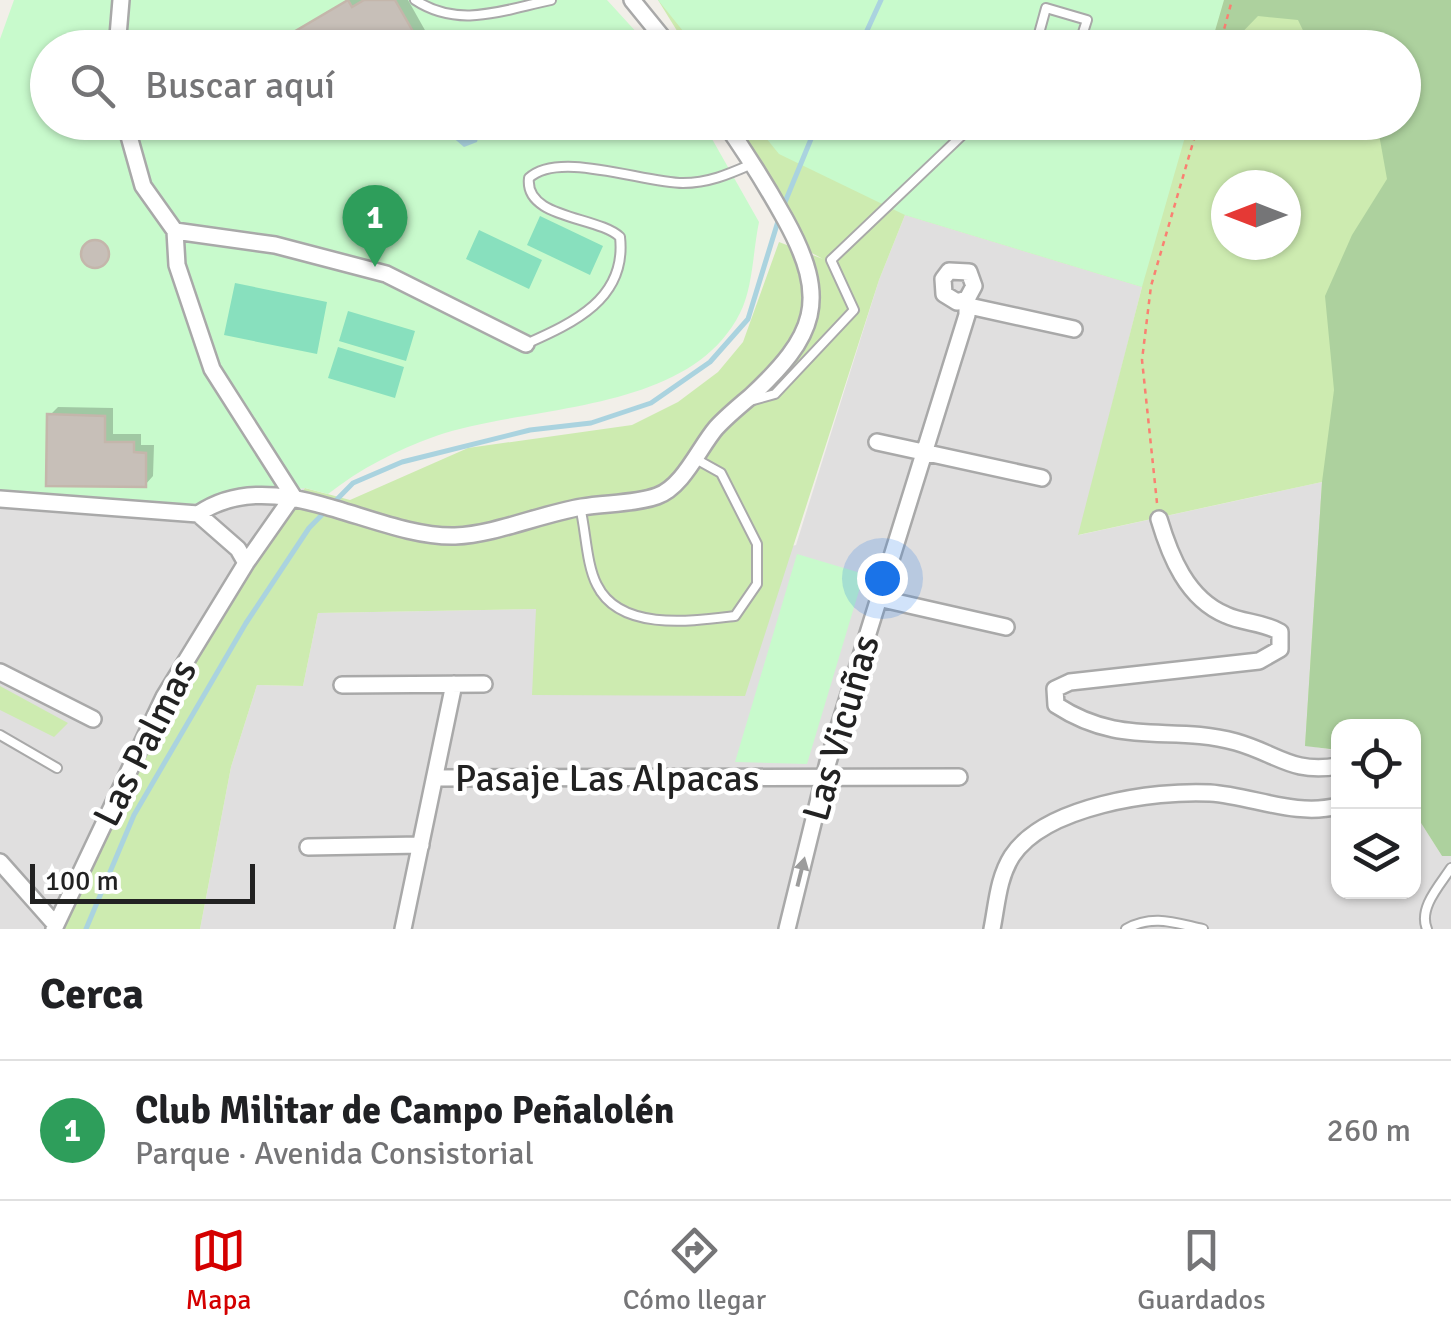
<!DOCTYPE html>
<html lang="es">
<head>
<meta charset="utf-8">
<style>
  body { margin:0; font-family:Signika,sans-serif; background:#f2f2f2; color:#202124 }
  .controls { position:absolute; right:30px; bottom:30px; display:grid; overflow:hidden; border-radius:20px; box-shadow:0 2px 8px #0004 }
  .controls button { width:90px; height:90px; display:grid; place-items:center; padding:0; border:0; border-bottom:2px solid #e0e0e0; background:#fff; color:#202124; font:50px sans-serif }
  .compass { position:absolute; left:1211px; top:170px; width:90px; height:90px; border-radius:50%; background:#fff; box-shadow:0 2px 8px #0004; rotate:270deg }
  .scale { position:absolute; left:30px; bottom:25px; width:225px; box-sizing:border-box; padding-left:10px; border:5px solid #222; border-top:0; font-size:28px; line-height:35px; white-space:nowrap; color:#222; -webkit-text-stroke:8px #fff; paint-order:stroke }
  .you { position:absolute; left:882px; top:578px; width:35px; height:35px; margin:-25px; border:8px solid #fff; border-radius:50%; background:#1a73e8; box-shadow:0 0 0 15px #1a73e833 }
  .badge { display:grid; place-items:center; width:65px; height:65px; border-radius:50%; background:#d40000; color:#fff; font-size:32px; font-weight:700 }
  .pin { position:absolute; translate:-50% -82px; filter:drop-shadow(0 2px 5px #0008) }
  .pin::after { content:''; position:absolute; top:52px; width:35px; height:30px; background:inherit; clip-path:polygon(0 0,100% 0,50% 100%) }
  .list { margin:0; padding:0; list-style:none }
  h2 { display:flex; justify-content:space-between; align-items:center; height:130px; margin:0; padding:0 40px; font-size:42px }
  h2 small { font-size:32px; font-weight:400; color:#757577 }
  .list li { display:grid; grid-template-columns:65px 1fr auto; gap:30px; align-items:center; box-sizing:border-box; height:140px; padding:0 40px; border-top:2px solid #e0e0e0 }
  .list b { display:block; font-size:38px; white-space:nowrap }
  .list p { margin:0; font-size:32px; white-space:nowrap; color:#757577 }
  .list em { font-size:32px; font-style:normal; color:#757577 }
  .icon { flex:none; width:55px; height:55px; fill:none; stroke:currentColor; stroke-width:2; stroke-linecap:round; stroke-linejoin:round }
  .map { position:relative; flex:none; width:1451px; height:929px; overflow:hidden }
  .search { position:absolute; background:#fff; box-shadow:0 2px 8px #0004; left:30px; right:30px; top:30px; height:110px; display:flex; align-items:center; gap:25px; box-sizing:border-box; padding:0 35px; border-radius:55px; color:#757577; font-size:38px }
  .sheet { height:270px; background:#fff }
  nav { display:flex; justify-content:space-around; align-items:center; box-sizing:border-box; height:140px; border-top:2px solid #e0e0e0; background:#fff; font-size:28px; color:#757577 }
  nav a { display:grid; justify-items:center; gap:5px }
  nav .on { color:#d40000 }
  .map>svg:first-child { display:block }
  .residential { fill:#e0dfdf }
  .grass { fill:#cdebb0; fill-rule:evenodd }
  .forest { fill:#add19e }
  .park { fill:#c8facc }
  .pitch { fill:#88e0be }
  .water { fill:#aad3df }
  .shadow { fill:#0003 }
  .lines { fill:none; stroke-linecap:round; stroke-linejoin:round }
  .stream { stroke:#aad3df; stroke-width:5 }
  .building { fill:#c7bfb8; stroke:#c4b6ab; stroke-width:2.5 }
  .lane-casing { stroke:#a9a9a9; stroke-width:12 }
  .street-casing { stroke:#a9a9a9; stroke-width:20 }
  .path { stroke:#fa8072; stroke-width:2.5; stroke-dasharray:5 5; stroke-linecap:butt }
  .lane { stroke:#fff; stroke-width:8 }
  .street { stroke:#fff; stroke-width:15 }
  .oneway { fill:#9c9c9c }
  .labels { text-anchor:middle; dominant-baseline:central; stroke-width:9; stroke-linejoin:round; paint-order:stroke }
  .street-label { font-size:38px; fill:#222; stroke:#fff }
</style>
</head>
<body>
<div class="map">
<svg width="1451" height="929" viewBox="0 0 1451 929">
  <rect width="100%" height="100%" fill="#f2efe9"/>
  <path class="residential" d="M905,215L1142,287L1079,535L1322,482L1310,746L1338,751V892H1414V812L1442,856H1451V929H200L231,767L257,685L303,686L318,613L537,609L796,545L879,280Z
    M305,488L242,572L57,929H0V490L192,504Z"/>
  <path class="grass" d="M658,0H1451L1414,726H1338L1305,746L1322,482L1078,535L1142,287L905,215L879,280L745,696L532,695L536,609L318,613L303,686L257,685L231,767L200,929H57L120,791L242,572L305,488L350,500L468,448L632,425L678,402L718,372L743,342L779,242L823,259L808,251L733,123L1404,122V48L687,47ZM1226,185H1286V245H1226Z
    M0,686L68,723L54,737L0,710Z"/>
  <path class="forest" d="M1152,0H1451V856H1442L1414,812V726H1338V750L1305,746L1322,482L1334,390L1325,296L1352,235L1387,179L1377,123L1404,122V48L1311,47L1298,20L1258,16L1228,47L1151,48Z"/>
  <path class="park" d="M14,0H607L650,47L48,48V122L703,123L759,222C753,250 753,288 740,313C689,415 527,404 436,436C396,450 360,469 328,494L305,488L192,504L0,490V39Z
    M658,0H1224L1210,48L696,47Z
    M754,123H1189L1142,287L905,215L779,154Z
    M797,554L864,574L807,764L735,762Z"/>
  <path class="pitch" d="M540,216L603,246L590,275L527,245Z
    M479,230L542,260L529,289L466,259Z
    M235,283L327,302L317,354L224,335Z
    M348,311L415,331L406,361L339,341Z
    M338,347L404,367L395,398L328,378Z"/>
  <path class="water" d="M436,123H482L477,142L464,147Z"/>
  <path class="shadow" d="M347,0H408L426,32L418,40L335,31L290,36Z
    M85 254a11 11 0 1 1 22 0a11 11 0 1 1-22 0Z
    M58,407L113,408V434H141V445H154L153,476L145,485L49,416Z"/>
  <g class="lines">
    <path class="stream" d="M859,48L881,0
      M783,207L818,122
      M86,929L134,815L246,623L309,528L353,483L402,462L530,430L591,423L651,403L710,362L748,319L779,218"/>
  </g>
  <path class="building" d="M348,0L352,7L364,0H395L419,42L410,48H341L334,35L312,48H294L287,36Z
    M81 254a14 14 0 1 1 28 0a14 14 0 1 1-28 0Z
    M47,414L105,416V442H134V452L146,453V487L46,486Z"/>
  <g class="lines">
    <defs>
      <path id="lane" d="M415,0C459,29 503,10 551,0
        M1035,48L1046,8L1087,20L1078,48
        M526,344C573,323 627,299 620,237C598,216 524,219 529,178C559,150 644,183 683,183C709,183 729,174 752,164
        M750,401L775,394L854,310L831,260L976,122
        M580,507C586,530 586,564 597,585C620,632 693,621 735,616L757,584V544L721,473L694,458
        M0,735L57,768
        M1126,929C1153,914 1175,923 1203,929
        M1427,929C1418,908 1440,885 1451,868"/>
      <path id="street" d="M632,0L671,48
        M117,48L121,0
        M125,122L143,186L175,231L177,265L212,369L293,496
        M175,231L275,245L386,274L526,344
        M969,306L1074,329
        M877,442L1042,478
        M0,499L198,514L238,549L246,563
        M198,514C275,461 374,538 455,536C497,534 540,514 582,507C605,503 635,504 657,496C683,487 699,448 716,428C726,417 738,407 750,397C816,336 830,300 785,219C766,185 747,154 724,122
        M1159,519C1170,556 1187,599 1226,615C1243,623 1263,622 1280,632V649L1259,661L1070,682L1055,689L1056,705C1122,748 1171,724 1236,742C1278,754 1292,774 1338,766
        M878,598L1006,627
        M0,672L93,719
        M342,685L484,684
        M435,778L959,777
        M308,847L421,845
        M0,862L55,924
        M54,929L164,697L246,563L293,496
        M403,929L454,684
        M787,929L828,762L967,315V299L974,286L969,272L949,271L943,279L944,294L957,302L967,299
        M992,929C997,904 998,878 1012,856C1045,806 1154,790 1210,793C1253,796 1295,817 1338,806"/>
    </defs>
    <use href="#lane" class="lane-casing"/>
    <use href="#street" class="street-casing"/>
    <path class="path" d="M1219,48L1232,0
      M1157,503L1142,360L1151,286L1199,122"/>
    <use href="#lane" class="lane"/>
    <use href="#street" class="street"/>
  </g>
  <defs><path id="oneway-solid" d="M-6-.8H1V-3.2L6.5 0L1 3.2V.8H-6Z" transform="scale(2.5)"/></defs>
  <use class="oneway" href="#oneway-solid" transform="translate(801 872) rotate(-76)"/>
  <g class="labels">
    <g class="street-label">
      <text transform="translate(841 728) rotate(-74)">Las Vicuñas</text>
      <text transform="translate(145 743) rotate(-63)">Las Palmas</text>
      <text x="607" y="778">Pasaje Las Alpacas</text>
    </g>
  </g>
</svg>
<div class="controls">
<button><svg class="icon" aria-label="locate" viewBox="0 0 24 24"><circle cx="12" cy="12" r="6"/><path d="M12 2v4M12 18v4M2 12h4M18 12h4"/></svg></button>
<button><svg class="icon" aria-label="layers" viewBox="0 0 24 24"><path d="M12 4l9 5-9 5-9-5zM3 14l9 5 9-5"/></svg></button>
</div>
<svg class="compass" viewBox="-18 -18 36 36"><path d="M0-13l5 13h-10z" fill="#e53935"/><path d="M0 13l5-13h-10z" fill="#757577"/></svg>
<div class="scale">100 m</div>
<div class="you"></div>
<div class="pin badge" style="left:375px;top:267px;background:#2e9e5b">1</div>
<div class="search"><svg class="icon" aria-label="search" viewBox="0 0 24 24"><circle cx="10" cy="10" r="6"/><path d="M15 15l6 6"/></svg>Buscar aquí</div>
</div>
<section class="sheet">
<h2>Cerca<small></small></h2>
<ul class="list">
<li><span class="badge" style="background:#2e9e5b">1</span><div><b>Club Militar de Campo Peñalolén</b><p>Parque · Avenida Consistorial</p></div><em>260 m</em></li>
</ul>
</section>
<nav>
<a class="on"><svg class="icon" aria-label="map" viewBox="0 0 24 24"><path d="M3 6l6-2 6 2 6-2v14l-6 2-6-2-6 2zM9 4v14M15 6v14"/></svg>Mapa</a>
<a><svg class="icon" aria-label="directions" viewBox="0 0 24 24"><path d="M12 3l9 9-9 9-9-9zM9 14v-3h6M13 9l2 2-2 2"/></svg>Cómo llegar</a>
<a><svg class="icon" aria-label="saved" viewBox="0 0 24 24"><path d="M7 4h10v16l-5-4-5 4z"/></svg>Guardados</a>
</nav>
</body>
</html>
